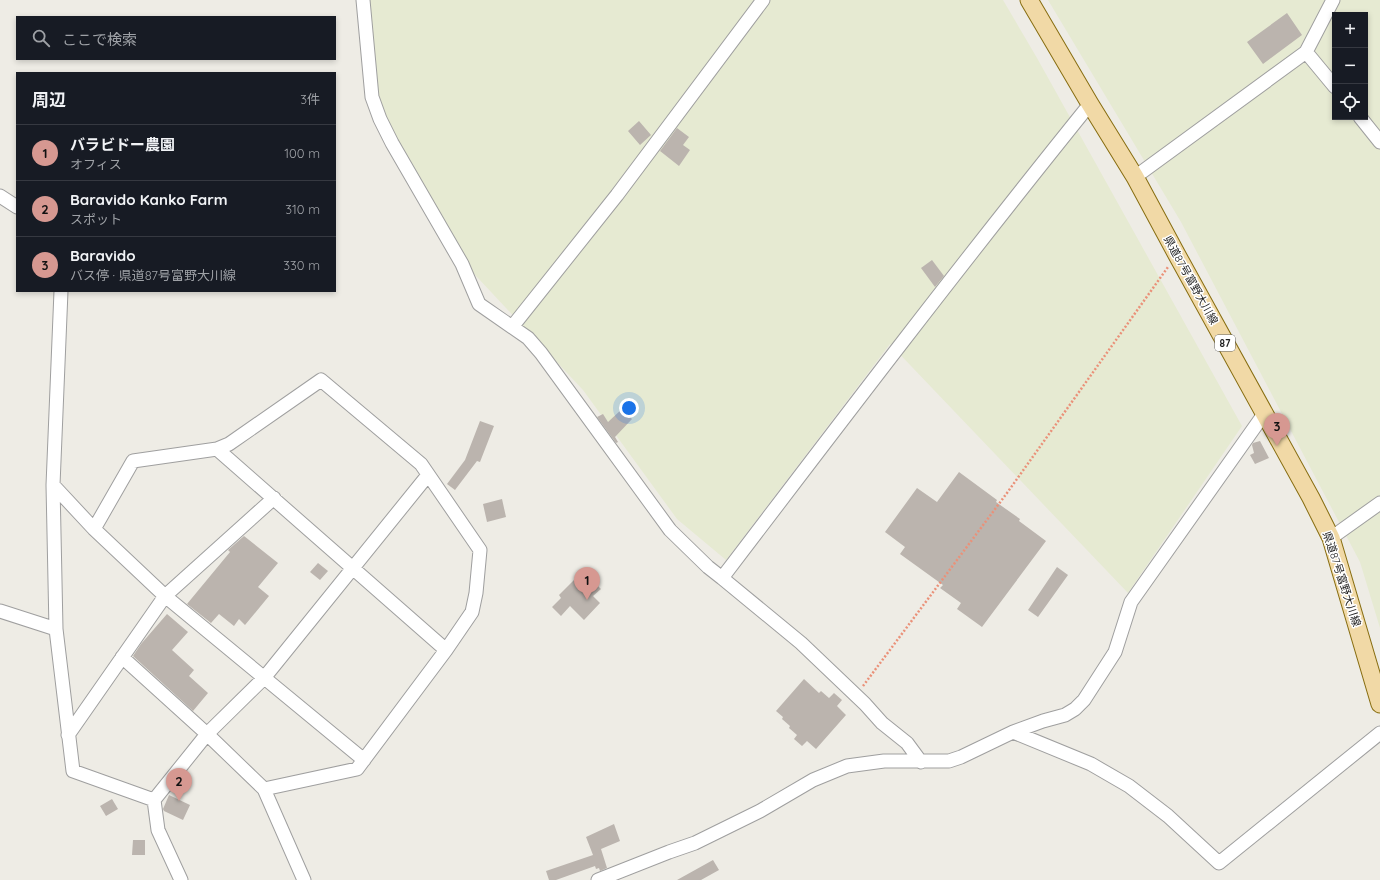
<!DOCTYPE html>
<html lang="ja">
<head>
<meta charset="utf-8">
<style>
  body { margin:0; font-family:Quicksand,"Noto Sans JP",sans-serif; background:#242831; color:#f1f3f6 }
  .controls { position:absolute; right:12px; top:12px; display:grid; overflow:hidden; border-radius:0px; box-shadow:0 2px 6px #0003 }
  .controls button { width:36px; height:36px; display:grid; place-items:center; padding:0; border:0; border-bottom:1px solid #363941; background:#171b24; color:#f1f3f6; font:20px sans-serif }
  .you { position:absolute; left:629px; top:408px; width:14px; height:14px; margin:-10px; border:3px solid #fff; border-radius:50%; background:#1a73e8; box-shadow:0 0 0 6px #1a73e833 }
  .badge { display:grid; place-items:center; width:26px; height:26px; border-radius:50%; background:#d69891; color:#111; font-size:13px; font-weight:700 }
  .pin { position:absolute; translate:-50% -33px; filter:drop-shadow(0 1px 2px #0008) }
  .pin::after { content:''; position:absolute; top:21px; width:14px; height:12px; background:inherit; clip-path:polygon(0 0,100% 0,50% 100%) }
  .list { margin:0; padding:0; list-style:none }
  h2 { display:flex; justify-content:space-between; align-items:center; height:52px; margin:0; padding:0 16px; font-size:17px }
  h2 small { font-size:13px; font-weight:400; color:#9ea1a6 }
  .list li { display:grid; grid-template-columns:26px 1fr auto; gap:12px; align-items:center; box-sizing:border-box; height:56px; padding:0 16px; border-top:1px solid #363941 }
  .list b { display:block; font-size:15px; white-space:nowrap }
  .list p { margin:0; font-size:13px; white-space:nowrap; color:#9ea1a6 }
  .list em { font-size:13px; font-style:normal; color:#9ea1a6 }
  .icon { flex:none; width:22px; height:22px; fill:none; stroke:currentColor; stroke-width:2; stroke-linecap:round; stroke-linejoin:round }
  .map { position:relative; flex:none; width:1380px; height:880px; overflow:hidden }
  .search { position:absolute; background:#171b24; box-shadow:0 2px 6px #0003; left:16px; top:16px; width:320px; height:44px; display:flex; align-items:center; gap:10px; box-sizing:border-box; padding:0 14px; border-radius:0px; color:#9ea1a6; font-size:15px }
  .panel { position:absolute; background:#171b24; box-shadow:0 2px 6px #0003; left:16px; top:72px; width:320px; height:220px; border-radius:0px }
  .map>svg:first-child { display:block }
  .farmland { fill:#e6ead2; fill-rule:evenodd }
  .building { fill:#bbb4ae }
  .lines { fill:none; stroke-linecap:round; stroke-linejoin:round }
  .minor-casing { stroke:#9f9f9f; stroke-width:15 }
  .major-casing { stroke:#876d10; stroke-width:19 }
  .path { stroke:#ea9179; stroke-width:2.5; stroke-dasharray:2 2; stroke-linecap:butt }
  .minor { stroke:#fff; stroke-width:13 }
  .major { stroke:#f1d9a6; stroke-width:17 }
  .labels { text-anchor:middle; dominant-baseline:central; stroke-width:3; stroke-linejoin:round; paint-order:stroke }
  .shield { fill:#fff; stroke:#626262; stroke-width:1 }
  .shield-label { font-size:10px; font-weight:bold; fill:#1e1e1e }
  .street-label { font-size:11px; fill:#1e1e1e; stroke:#fff }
</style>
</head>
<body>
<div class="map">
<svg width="1380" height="880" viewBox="0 0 1380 880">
  <rect width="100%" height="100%" fill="#eeece5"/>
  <path class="farmland" d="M363,0H1003L1037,58L1242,426L1128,593L890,344L726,560L677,519L583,390L462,261L378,103Z
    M1048,0H1380V628L1360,562L1181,222ZM1335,15H1365V117H1335Z"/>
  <path class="building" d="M1287,13L1302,35L1263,64L1247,42Z
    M639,121L651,135L640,145L628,131Z
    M677,128L689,137L683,145L690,150L679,166L660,151Z
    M932,260L944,276L935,287L921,268Z
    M622,409L632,419L615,437L618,442L616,443L597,417L603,414L608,422Z
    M480,421L494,426L480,462L477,461L455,490L447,484L465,460Z
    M1260,441L1269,458L1255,464L1250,455L1254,453L1252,445L1253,443Z
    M959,472L997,500L996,502L1020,519L1019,521L1046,541L982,627L957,609L961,603L940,588L943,585L900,554L905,547L885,532L917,488L937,502Z
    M502,499L506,517L487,522L483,504Z
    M244,536L278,563L258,587L269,596L245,625L239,619L234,626L219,614L211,623L187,604L230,552L228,550Z
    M318,563L328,571L320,580L310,572Z
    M1057,567L1068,575L1038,617L1028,610Z
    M586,574L601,589L593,596L600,603L584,620L570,606L561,616L552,607L561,598L559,595L578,576L581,579Z
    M167,614L188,632L172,650L194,670L189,676L208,693L193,711L133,656L141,644Z
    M804,679L819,693L821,691L829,698L834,693L842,700L837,706L846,715L816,749L807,741L802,746L794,739L797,735L789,728L790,726L782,719L783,717L776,711Z
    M169,795L190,805L183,820L164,811L163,809Z
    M112,799L118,809L106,816L100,806Z
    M614,824L620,841L601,849L607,868L600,871L599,868L596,869L595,866L556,880H549L546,871L593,855L586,837Z
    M133,840H145V855H132Z
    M713,860L719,870L701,880H677Z"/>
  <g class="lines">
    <defs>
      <path id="minor" d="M363,0L372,97L380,119L392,143L462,264L479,304L528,338L541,353L670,530L708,567L722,578L801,643L865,704L882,723L907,743L921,762
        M1306,52L1335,87
        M1360,117L1380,142
        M1135,177L1306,52L1333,0
        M0,196L17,207
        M61,291L53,485L56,629L73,771L154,800
        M512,327L617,195L763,0
        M217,449L446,650
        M53,485L94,529L165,596L364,760
        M94,529L133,461L217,449L229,444L321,380L421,464L480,550L476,593L472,612L446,650L357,769L264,789
        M1331,538L1380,503
        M722,578C843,419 964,260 1090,104
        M0,611L56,629
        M122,657L207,734L264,789L304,880
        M1013,732L1091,764L1129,786L1168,816L1219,863L1380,733
        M68,735L165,596L274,498
        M181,880L158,830L154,800L207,734L264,678L428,475
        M598,880L669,852L695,843L760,811L813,780L847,766L884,761H949L961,757L1013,732L1043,721L1065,715L1075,709L1084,700L1115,652L1131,602L1264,414"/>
      <path id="major" d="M1029,0L1090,104L1135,177L1177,255L1311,498L1331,538L1380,704"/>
    </defs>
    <use href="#minor" class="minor-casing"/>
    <use href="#major" class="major-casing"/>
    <path class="path" d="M863,686L1007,493L1168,267"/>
    <use href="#minor" class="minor"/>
    <use href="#major" class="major"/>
  </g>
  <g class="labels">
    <rect class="shield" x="1215" y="335" width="20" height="16" rx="3"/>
    <g class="shield-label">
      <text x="1225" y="343">87</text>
    </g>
    <g class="street-label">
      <text transform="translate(1191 280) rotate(61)">県道87号富野大川線</text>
      <text transform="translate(1342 579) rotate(72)">県道87号富野大川線</text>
    </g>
  </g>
</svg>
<div class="controls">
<button>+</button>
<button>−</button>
<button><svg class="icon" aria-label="locate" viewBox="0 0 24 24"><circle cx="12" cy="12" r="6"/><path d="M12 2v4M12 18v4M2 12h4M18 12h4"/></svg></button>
</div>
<div class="you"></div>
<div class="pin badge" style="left:587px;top:600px">1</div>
<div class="pin badge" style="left:179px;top:801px">2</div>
<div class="pin badge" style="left:1277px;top:446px">3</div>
<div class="search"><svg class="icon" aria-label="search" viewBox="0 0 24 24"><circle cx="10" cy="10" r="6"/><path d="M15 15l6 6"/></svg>ここで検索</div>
<section class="panel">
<h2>周辺<small>3件</small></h2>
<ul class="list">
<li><span class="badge">1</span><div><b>バラビドー農園</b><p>オフィス</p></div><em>100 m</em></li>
<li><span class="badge">2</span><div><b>Baravido Kanko Farm</b><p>スポット</p></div><em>310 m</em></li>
<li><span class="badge">3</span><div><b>Baravido</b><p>バス停 · 県道87号富野大川線</p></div><em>330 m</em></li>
</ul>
</section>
</div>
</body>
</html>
